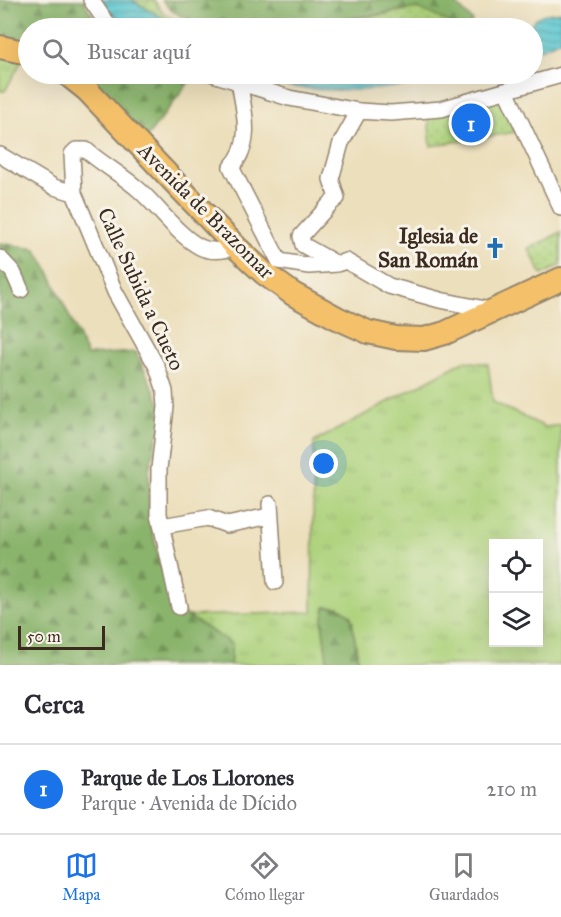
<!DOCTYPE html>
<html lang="es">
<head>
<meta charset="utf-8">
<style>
  body { margin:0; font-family:"IM FELL Great Primer",serif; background:#f2f2f3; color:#2b2b33 }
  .controls { position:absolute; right:18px; bottom:18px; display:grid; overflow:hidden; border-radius:0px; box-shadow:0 6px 24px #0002 }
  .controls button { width:54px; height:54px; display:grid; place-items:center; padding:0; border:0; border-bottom:2px solid #e1e1e2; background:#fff; color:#2b2b33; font:30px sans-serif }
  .scale { position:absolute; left:18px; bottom:15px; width:87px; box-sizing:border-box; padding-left:6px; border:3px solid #3b2a1e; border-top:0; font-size:16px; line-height:21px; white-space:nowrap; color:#3b2a1e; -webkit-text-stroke:4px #f7f3e8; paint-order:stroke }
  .you { position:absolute; left:324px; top:464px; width:21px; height:21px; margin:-15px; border:4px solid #fff; border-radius:50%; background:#1a73e8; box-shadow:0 0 0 9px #1a73e833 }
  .badge { display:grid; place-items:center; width:39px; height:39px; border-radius:50%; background:#1a73e8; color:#fff; font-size:20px; font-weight:700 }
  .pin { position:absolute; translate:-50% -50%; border:3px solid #fff; box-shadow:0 2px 6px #0006 }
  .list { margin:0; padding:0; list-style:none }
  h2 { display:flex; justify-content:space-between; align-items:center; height:78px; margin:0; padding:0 24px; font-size:26px }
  h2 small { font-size:20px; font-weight:400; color:#7c7c81 }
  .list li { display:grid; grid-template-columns:39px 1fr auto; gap:18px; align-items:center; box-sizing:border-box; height:90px; padding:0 24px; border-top:2px solid #e1e1e2 }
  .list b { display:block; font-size:22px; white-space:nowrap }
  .list p { margin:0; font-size:20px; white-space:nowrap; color:#7c7c81 }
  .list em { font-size:20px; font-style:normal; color:#7c7c81 }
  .icon { flex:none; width:33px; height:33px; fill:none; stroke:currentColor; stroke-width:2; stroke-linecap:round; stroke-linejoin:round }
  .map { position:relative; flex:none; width:561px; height:665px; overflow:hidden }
  .search { position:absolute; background:#fff; box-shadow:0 6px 24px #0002; left:18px; right:18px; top:18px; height:66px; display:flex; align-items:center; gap:15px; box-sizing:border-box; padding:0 21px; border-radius:33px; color:#7c7c81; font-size:22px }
  .sheet { height:168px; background:#fff }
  nav { display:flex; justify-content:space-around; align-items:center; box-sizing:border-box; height:84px; border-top:2px solid #e1e1e2; background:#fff; font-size:16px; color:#7c7c81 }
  nav a { display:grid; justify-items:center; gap:3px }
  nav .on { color:#1a73e8 }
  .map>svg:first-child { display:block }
  .grass { fill:url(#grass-tufts); stroke:#747e4d; stroke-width:1.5; fill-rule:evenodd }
  .forest { fill:url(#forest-firs); stroke:#626f45; stroke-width:1.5 }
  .park { fill:url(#park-dots); stroke:#747e4d; stroke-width:1.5 }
  .garden { fill:url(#garden-furrows); stroke:#747e4d; stroke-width:1.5 }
  .water { fill:url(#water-rules); stroke:#4c7a78; stroke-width:1.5 }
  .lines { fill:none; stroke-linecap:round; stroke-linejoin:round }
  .minor-casing { stroke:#94846d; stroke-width:18 }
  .highway-casing { stroke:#94846d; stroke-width:26 }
  .minor { stroke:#fff; stroke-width:15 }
  .highway { stroke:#f4c16a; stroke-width:22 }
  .labels { text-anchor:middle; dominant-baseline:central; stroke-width:6; stroke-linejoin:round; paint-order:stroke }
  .street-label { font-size:21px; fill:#3b2a1e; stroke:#f7f3e8 }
  .poi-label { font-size:21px; font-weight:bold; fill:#3b2a1e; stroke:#f7f3e8; text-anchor:end }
</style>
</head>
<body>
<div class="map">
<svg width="561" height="665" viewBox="0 0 561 665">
  <defs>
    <pattern id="grass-tufts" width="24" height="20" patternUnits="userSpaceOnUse" patternTransform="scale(1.5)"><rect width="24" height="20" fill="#add27c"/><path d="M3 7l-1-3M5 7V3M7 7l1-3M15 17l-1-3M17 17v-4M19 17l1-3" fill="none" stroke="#96b46b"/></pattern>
    <pattern id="forest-firs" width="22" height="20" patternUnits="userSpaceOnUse" patternTransform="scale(1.5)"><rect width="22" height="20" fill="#8ab46c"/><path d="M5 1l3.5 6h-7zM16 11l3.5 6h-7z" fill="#729358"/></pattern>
    <pattern id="park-dots" width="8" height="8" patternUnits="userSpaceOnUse" patternTransform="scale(1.5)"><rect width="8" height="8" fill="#add27c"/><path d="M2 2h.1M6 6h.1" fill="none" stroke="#96b46b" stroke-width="1.8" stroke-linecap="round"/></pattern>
    <pattern id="garden-furrows" width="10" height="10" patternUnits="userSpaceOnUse" patternTransform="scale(1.5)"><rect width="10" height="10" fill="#add27c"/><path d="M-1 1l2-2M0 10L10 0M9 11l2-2" fill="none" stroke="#96b46b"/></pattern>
    <pattern id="water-rules" width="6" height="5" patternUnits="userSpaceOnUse" patternTransform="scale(1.5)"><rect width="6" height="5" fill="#5dcad3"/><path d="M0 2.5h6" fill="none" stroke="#4ea4ab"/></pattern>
  </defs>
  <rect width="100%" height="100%" fill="#f7f3e8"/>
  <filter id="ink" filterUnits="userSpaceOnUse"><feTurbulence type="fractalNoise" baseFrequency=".0167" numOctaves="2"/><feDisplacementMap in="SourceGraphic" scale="12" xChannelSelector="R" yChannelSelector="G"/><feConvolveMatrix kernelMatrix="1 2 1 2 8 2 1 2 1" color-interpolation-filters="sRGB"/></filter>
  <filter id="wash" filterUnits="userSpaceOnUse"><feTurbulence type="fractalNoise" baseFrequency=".008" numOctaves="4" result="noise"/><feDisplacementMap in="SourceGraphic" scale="24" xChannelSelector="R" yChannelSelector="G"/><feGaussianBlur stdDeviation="1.35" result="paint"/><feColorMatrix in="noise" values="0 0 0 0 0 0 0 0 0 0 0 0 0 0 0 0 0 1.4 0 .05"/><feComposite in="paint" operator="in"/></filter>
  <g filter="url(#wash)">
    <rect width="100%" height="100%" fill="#ecdfbc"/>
    <path class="grass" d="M0,54L25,55L5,91H0Z
      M464,361L488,364L493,402L545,427L561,425V665H359L351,616L339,607H326L322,622L328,665H230L232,644L187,616L312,612L314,442ZM494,544H538V642H494Z"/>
    <path class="forest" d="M0,0H83L100,28H28V45L0,41Z
      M162,0H452L473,21L468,28H450L448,22L418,8L294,27L228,28L196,24L172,11Z
      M80,74H195L145,140Z
      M0,243L35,249L47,267L87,355L136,352L169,422L158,434L149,470V520L171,601L187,616L232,644L230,665H0Z
      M325,607H339L351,616L359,665H328L322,622Z"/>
    <path class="park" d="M418,8L448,22L450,28H275L374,16Z
      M500,97L516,132L431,146L428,117Z
      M561,232V265L542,275L529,249Z"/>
    <path class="garden" d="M131,0H154L163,13L188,28H180Z"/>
    <path class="water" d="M100,0H131L180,28C138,28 129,35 100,0Z
      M561,12V40L533,52L532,28H529C537,12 545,15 561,12Z
      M237,74H459C391,94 304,97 237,74Z"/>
  </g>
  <g filter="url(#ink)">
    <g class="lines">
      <defs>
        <path id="minor" d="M91,0L110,28
          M213,74L289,98L359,111L391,113L441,109L561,75
          M239,82C244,110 254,144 231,167L279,261L309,266L337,264
          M506,91L561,208
          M359,111L341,143L331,179L337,198L330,204L301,236L303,245L337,264L346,261L389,286L440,300L485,309L487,313
          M0,155L54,187L74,193
          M0,258L13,272L21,290
          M270,504L275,582
          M162,526L208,518L227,525L269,516
          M179,607L159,514V469L166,407L165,391L157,367L115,292L74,193L72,154L76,150H86C102,164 122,175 138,189C158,206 177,235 200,247C212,253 224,251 236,247"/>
        <path id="highway" d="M0,47L28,53
          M67,74L87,90L236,247L264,273L293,294L337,318L368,332L396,338L424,339L445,333L561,279"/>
      </defs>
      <use href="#minor" class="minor-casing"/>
      <use href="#highway" class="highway-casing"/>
      <use href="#minor" class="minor"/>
      <use href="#highway" class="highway"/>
    </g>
  </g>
  <defs>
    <symbol id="church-bare" viewBox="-9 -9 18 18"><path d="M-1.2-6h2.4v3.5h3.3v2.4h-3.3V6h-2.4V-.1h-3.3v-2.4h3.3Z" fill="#1f6fb2" stroke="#f7f3e8" stroke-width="2.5" paint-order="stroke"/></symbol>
  </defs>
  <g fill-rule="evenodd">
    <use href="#church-bare" x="480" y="233" width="30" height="30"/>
  </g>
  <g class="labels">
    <g class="street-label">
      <text transform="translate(206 211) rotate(45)">Avenida de Brazomar</text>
      <text transform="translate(141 289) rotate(65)">Calle Subida a Cueto</text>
    </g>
    <g class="poi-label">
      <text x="478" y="236">Iglesia de<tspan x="478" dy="24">San Román</tspan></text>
    </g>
  </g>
</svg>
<div class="controls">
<button><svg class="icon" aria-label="locate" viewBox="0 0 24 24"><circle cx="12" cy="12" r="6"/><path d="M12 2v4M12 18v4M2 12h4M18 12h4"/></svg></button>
<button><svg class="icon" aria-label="layers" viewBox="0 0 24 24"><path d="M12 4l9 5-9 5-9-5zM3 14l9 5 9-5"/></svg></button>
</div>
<div class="scale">50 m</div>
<div class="you"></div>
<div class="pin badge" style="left:471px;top:123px">1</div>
<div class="search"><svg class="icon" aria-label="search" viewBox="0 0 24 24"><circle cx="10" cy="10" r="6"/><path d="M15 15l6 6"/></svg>Buscar aquí</div>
</div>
<section class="sheet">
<h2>Cerca<small></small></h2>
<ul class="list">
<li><span class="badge">1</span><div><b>Parque de Los Llorones</b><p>Parque · Avenida de Dícido</p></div><em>210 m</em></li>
</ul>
</section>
<nav>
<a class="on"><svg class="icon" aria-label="map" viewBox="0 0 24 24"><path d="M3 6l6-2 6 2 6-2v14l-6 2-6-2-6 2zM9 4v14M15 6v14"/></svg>Mapa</a>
<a><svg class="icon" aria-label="directions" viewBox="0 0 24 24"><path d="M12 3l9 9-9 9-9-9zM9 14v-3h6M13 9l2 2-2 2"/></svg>Cómo llegar</a>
<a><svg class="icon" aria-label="saved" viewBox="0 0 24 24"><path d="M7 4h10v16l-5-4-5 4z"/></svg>Guardados</a>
</nav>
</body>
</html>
